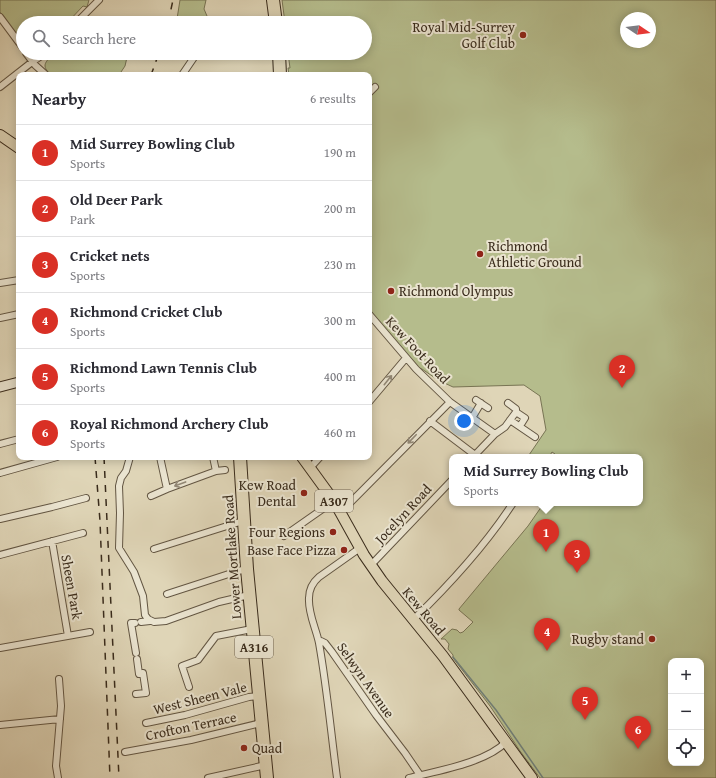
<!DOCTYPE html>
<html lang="en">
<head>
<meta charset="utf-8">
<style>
  body { margin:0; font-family:"Gentium Book Plus",serif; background:#f2f2f3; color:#2b2b33 }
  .controls { position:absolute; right:12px; bottom:12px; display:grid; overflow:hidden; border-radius:8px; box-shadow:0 2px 10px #0003 }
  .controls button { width:36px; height:36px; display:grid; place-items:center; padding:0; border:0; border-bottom:1px solid #e1e1e2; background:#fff; color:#2b2b33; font:20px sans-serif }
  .compass { position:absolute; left:620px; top:12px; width:36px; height:36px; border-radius:50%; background:#fff; box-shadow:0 2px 10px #0003; rotate:103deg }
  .you { position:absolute; left:464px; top:421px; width:14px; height:14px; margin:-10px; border:3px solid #fff; border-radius:50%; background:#1a73e8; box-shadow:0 0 0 6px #1a73e833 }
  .badge { display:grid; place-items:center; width:26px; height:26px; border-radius:50%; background:#d93025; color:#fff; font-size:13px; font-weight:700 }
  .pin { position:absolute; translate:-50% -33px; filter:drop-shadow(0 1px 2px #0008) }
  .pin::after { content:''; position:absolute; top:21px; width:14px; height:12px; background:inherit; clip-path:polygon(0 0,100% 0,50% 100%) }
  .popup { position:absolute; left:449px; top:454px; width:194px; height:52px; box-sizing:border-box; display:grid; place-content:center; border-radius:8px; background:#fff; filter:drop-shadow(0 1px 3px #0005); font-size:13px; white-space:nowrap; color:#7c7c81 }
  .popup b { font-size:15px; color:#2b2b33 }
  .popup::after { content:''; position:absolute; left:50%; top:100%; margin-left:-8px; border:8px solid transparent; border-top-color:#fff }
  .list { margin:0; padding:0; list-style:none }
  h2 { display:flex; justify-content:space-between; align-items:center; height:52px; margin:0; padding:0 16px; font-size:17px }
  h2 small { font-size:13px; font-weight:400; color:#7c7c81 }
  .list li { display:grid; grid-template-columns:26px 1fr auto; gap:12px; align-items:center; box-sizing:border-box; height:56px; padding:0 16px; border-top:1px solid #e1e1e2 }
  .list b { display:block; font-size:15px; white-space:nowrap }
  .list p { margin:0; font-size:13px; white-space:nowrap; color:#7c7c81 }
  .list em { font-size:13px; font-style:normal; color:#7c7c81 }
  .icon { flex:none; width:22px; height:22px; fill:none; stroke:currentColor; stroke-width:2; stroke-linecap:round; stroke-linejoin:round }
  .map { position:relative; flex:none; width:716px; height:778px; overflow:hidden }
  .search { position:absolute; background:#fff; box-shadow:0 2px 10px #0003; left:16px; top:16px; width:356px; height:44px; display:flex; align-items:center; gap:10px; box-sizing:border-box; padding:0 14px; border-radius:22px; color:#7c7c81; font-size:15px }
  .panel { position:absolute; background:#fff; box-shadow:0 2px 10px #0003; left:16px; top:72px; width:356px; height:388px; border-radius:8px }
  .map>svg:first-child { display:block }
  .green { fill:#b5bc8c; stroke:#787454; fill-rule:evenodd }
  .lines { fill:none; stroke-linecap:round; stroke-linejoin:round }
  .stream { stroke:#717f78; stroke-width:1.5 }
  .street-casing { stroke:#635643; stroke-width:8 }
  .secondary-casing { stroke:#3a2c1c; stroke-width:11 }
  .primary-casing { stroke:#3a2c1c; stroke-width:12 }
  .highway-casing { stroke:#3a2c1c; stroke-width:14 }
  .street { stroke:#eae4d0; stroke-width:6 }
  .secondary { stroke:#eae4d0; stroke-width:9 }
  .primary { stroke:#dfd5b7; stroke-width:10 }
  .highway { stroke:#dfd5b7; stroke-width:12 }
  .rail { stroke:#3a2c1c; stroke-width:1.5; stroke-dasharray:7 7; stroke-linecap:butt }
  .oneway { stroke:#928876 }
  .poi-dot { fill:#8f2418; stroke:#eae4d0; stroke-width:1.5 }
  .labels { text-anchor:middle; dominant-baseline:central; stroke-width:4; stroke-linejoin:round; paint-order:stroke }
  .shield { fill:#eae4d0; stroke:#6f6352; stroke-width:1 }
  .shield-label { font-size:13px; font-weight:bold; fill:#3a2c1c }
  .poi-label { font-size:14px; fill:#3a2c1c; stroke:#eae4d0; text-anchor:end }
  .street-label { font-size:14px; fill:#3a2c1c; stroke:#eae4d0 }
</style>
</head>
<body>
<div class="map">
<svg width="716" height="778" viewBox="0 0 716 778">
  <rect width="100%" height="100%" fill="#dfd5b7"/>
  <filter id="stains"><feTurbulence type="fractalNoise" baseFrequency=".005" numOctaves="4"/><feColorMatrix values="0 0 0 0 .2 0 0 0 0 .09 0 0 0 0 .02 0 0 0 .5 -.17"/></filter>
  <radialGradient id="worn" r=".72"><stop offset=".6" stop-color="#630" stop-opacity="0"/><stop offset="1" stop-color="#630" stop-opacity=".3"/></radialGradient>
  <path class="green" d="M0,0H89L87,7L83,6L67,23H23V43L0,12Z
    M180,0H206L204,9L207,16L203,23H188L186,19L185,21L177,19Z
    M282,0H716V778H540L520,751L490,706L453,658V655L448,649L449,644L445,639H441L452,629L457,630L460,633L463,632L473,622L459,610V609L528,526L544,503H640V457H556L555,454L552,452L549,457H531L529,455L546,430L540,396L524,385L453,387L438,380L422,369L417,367L369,310V75H289L288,68H290L288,53H365V23H285ZM626,18H650V42H626ZM671,661H701V763H671Z
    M54,53H128L125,66L119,75H51C40,65 46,62 54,53Z"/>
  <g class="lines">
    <path class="stream" d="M453,657L496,710L543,778"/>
    <defs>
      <path id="street" d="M0,17L23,48
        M76,23L99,0
        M26,53L35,65L46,75
        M182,75L197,53
        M0,87L32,62L46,53
        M369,93L375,87
        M0,283L19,280
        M369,314L416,369L450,402L495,434
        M0,318L19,314
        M476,400L488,408
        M369,402L406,358
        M516,412L525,418L520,426
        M472,418L481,403
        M510,420L535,437
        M430,421L475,455
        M0,444L19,439
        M130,457L126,471L121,478L119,486L120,513L119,548L134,572L143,596L145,615L148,619L154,622L166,621L219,602L249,595
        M160,457L167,489L216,471L225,470
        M213,457L216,471
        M473,457L495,434L505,427L516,412V409L508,403
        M310,468L320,457
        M0,473L57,457
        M151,496L167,489
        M340,513L450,402
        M0,519L52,507L86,498
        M284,536L334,501
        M52,541L68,636
        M154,549L243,521
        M0,555L83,533
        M371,565L452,480
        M167,594L238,571L247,569
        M414,619C450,584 485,546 513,503
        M141,622L150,621
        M135,623H131L136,653
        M319,642L321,641L325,643L332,652L376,715L405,753L420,775
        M0,648L90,632
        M189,687L182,666L198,660L216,636L252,629
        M136,694L146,693L143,673L139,674L137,659
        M146,723L185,715L249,697L259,696
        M0,725L60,719
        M125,752L191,740L261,723
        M58,778L56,766L61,706L59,679
        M208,778L266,765
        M337,778C331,733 327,688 319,643C316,628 308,614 309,598C309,589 312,583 319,577L360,548
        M409,778C436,771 486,763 506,742"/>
      <path id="secondary" d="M0,387L19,382"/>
      <path id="primary" d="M0,135L19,148
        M302,457L334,501L364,555L382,581L443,656L532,778"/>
      <path id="highway" d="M273,0L276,23
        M279,53L280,75
        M240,457L247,569L267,778"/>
    </defs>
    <use href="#street" class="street-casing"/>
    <use href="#secondary" class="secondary-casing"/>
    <use href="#primary" class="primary-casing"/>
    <use href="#highway" class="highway-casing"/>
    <use href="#street" class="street"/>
    <use href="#secondary" class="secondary"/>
    <use href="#primary" class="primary"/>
    <use href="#highway" class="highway"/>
    <path class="rail" d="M168,23L173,0
      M151,75L159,53
      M95,457L100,521L110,778
      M104,457L119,778"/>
  </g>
  <defs><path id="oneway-shaft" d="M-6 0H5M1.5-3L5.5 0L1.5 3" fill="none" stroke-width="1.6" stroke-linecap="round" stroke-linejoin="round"/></defs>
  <g class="oneway">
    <use href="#oneway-shaft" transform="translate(388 380) rotate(-51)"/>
    <use href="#oneway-shaft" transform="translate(412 439) rotate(134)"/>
    <use href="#oneway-shaft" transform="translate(180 484) rotate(160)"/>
  </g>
  <g class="poi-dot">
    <circle cx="523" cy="35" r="4"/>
    <circle cx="480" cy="254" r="4"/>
    <circle cx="391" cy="291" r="4"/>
    <circle cx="304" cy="493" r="4"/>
    <circle cx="333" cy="532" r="4"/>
    <circle cx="344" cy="550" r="4"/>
    <circle cx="652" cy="639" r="4"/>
    <circle cx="244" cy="748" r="4"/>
  </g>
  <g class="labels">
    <g class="shield">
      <rect x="315" y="490" width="38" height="22" rx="3"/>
      <rect x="235" y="636" width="38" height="22" rx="3"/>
    </g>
    <g class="shield-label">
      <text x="334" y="501">A307</text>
      <text x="254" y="647">A316</text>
    </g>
    <g class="poi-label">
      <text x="515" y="27">Royal Mid-Surrey<tspan x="515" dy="16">Golf Club</tspan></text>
      <text x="488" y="246" text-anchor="start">Richmond<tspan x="488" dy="16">Athletic Ground</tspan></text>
      <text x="399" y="291" text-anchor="start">Richmond Olympus</text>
      <text x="296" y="485">Kew Road<tspan x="296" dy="16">Dental</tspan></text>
      <text x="325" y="532">Four Regions</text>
      <text x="336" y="550">Base Face Pizza</text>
      <text x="644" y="639">Rugby stand</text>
      <text x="252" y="748" text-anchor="start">Quad</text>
    </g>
    <g class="street-label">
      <text transform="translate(418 350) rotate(47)">Kew Foot Road</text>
      <text transform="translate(403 514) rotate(-47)">Jocelyn Road</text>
      <text transform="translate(232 557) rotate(-94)">Lower Mortlake Road</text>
      <text transform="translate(72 587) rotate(80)">Sheen Park</text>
      <text transform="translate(424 611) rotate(50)">Kew Road</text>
      <text transform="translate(366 680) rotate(55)">Selwyn Avenue</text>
      <text transform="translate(200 698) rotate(-14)">West Sheen Vale</text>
      <text transform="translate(191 726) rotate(-12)">Crofton Terrace</text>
    </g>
  </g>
  <rect width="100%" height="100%" filter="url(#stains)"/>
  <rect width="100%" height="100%" fill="url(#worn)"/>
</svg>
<div class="controls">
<button>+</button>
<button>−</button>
<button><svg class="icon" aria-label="locate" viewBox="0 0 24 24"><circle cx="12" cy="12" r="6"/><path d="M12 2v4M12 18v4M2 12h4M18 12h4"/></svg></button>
</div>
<svg class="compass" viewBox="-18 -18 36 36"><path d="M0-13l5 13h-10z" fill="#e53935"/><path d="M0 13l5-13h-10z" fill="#7c7c81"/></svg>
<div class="you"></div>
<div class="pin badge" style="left:546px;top:552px">1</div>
<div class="popup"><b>Mid Surrey Bowling Club</b>Sports</div>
<div class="pin badge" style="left:622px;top:388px">2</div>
<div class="pin badge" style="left:577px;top:573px">3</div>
<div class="pin badge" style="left:547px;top:651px">4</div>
<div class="pin badge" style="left:585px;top:720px">5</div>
<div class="pin badge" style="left:638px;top:749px">6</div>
<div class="search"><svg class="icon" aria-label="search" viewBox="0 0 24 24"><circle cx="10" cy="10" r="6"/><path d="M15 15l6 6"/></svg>Search here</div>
<section class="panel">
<h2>Nearby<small>6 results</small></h2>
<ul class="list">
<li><span class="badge">1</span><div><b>Mid Surrey Bowling Club</b><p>Sports</p></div><em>190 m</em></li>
<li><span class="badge">2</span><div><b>Old Deer Park</b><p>Park</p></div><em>200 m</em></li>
<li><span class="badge">3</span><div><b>Cricket nets</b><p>Sports</p></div><em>230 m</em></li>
<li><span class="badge">4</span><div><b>Richmond Cricket Club</b><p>Sports</p></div><em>300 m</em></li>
<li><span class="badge">5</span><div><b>Richmond Lawn Tennis Club</b><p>Sports</p></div><em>400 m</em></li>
<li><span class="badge">6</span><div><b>Royal Richmond Archery Club</b><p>Sports</p></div><em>460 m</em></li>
</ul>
</section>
</div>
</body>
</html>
